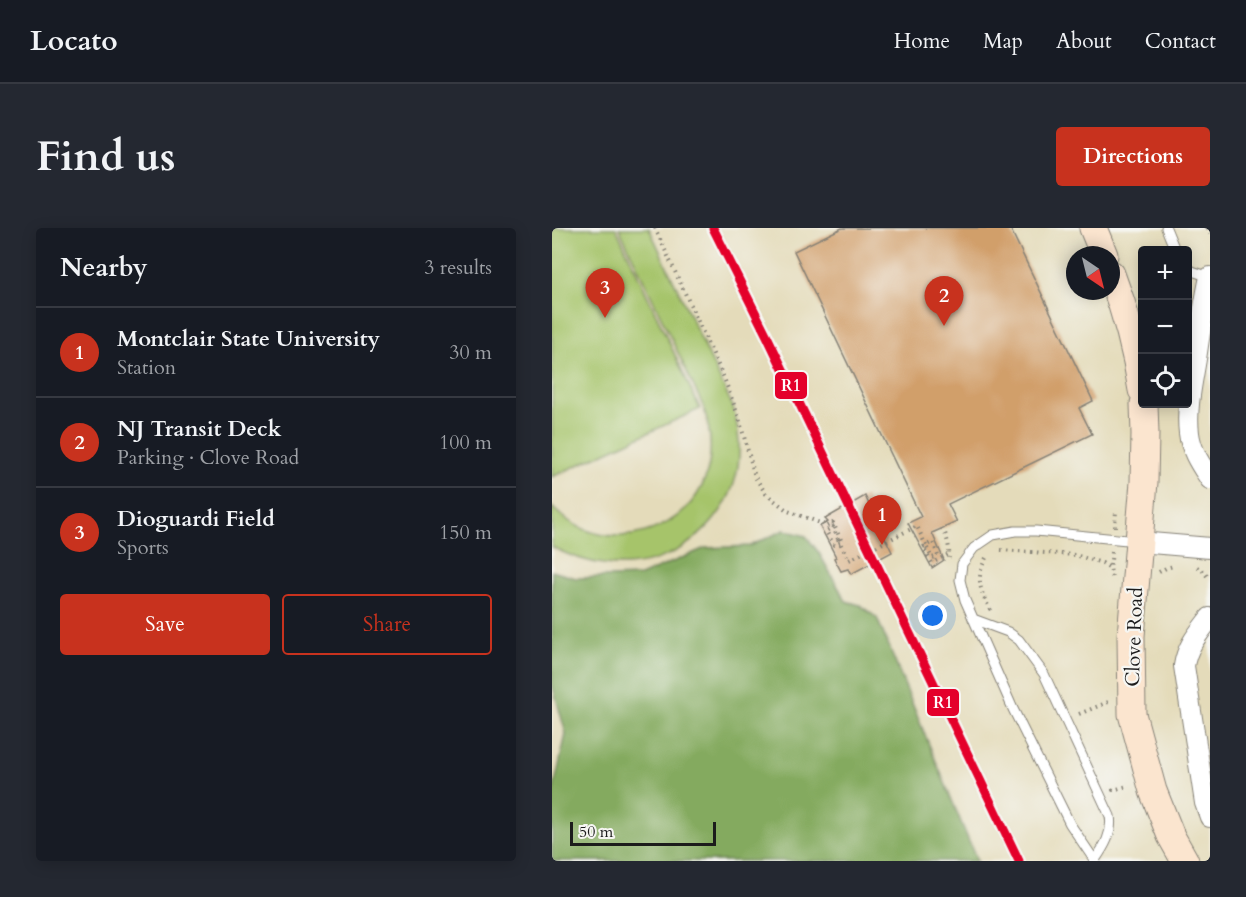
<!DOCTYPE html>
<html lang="en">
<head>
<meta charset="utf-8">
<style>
  body { margin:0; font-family:Cardo,serif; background:#242831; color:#f1f3f6 }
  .controls { position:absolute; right:18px; top:18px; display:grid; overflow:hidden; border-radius:6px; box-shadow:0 3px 15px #0003 }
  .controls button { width:54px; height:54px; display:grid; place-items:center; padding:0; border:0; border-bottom:2px solid #363941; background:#171b24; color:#f1f3f6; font:30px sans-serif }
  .compass { position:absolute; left:514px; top:18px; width:54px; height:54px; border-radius:50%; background:#171b24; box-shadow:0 3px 15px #0003; rotate:145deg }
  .scale { position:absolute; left:18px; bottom:15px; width:146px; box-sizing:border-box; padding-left:6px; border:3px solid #1c1c1c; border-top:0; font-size:16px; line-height:21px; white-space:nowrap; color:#1c1c1c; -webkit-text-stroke:4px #f6f6f2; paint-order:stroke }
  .you { position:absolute; left:381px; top:388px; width:21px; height:21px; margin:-15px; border:4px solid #fff; border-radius:50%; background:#1a73e8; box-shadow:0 0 0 9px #1a73e833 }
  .badge { display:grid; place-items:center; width:39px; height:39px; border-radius:50%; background:#c8321e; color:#fff; font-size:20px; font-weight:700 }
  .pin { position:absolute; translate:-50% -50px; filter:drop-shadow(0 2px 3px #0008) }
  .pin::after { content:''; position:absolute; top:32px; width:21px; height:18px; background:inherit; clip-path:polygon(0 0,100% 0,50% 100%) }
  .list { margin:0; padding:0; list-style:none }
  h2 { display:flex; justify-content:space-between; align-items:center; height:78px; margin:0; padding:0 24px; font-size:26px }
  h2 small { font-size:20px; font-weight:400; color:#9ea1a6 }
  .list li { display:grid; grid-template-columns:39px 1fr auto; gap:18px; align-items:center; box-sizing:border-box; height:90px; padding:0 24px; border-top:2px solid #363941 }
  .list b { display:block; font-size:22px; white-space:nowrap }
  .list p { margin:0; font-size:20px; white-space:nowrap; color:#9ea1a6 }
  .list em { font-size:20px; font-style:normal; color:#9ea1a6 }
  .actions { display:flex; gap:12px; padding:18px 24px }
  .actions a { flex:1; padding:14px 0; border:2px solid #c8321e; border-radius:6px; text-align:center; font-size:21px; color:#c8321e }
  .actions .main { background:#c8321e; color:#fff }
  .icon { flex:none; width:33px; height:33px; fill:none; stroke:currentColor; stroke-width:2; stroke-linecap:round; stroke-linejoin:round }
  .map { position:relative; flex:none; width:658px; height:633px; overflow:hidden; border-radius:6px }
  header { display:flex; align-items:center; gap:36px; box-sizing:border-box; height:84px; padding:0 30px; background:#171b24; border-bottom:2px solid #363941 }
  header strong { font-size:28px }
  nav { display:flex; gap:33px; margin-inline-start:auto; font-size:21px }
  .intro { display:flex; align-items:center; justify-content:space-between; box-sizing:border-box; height:144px; padding:0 36px }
  h1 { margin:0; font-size:42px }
  .button { padding:15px 27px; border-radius:6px; background:#c8321e; color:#fff; font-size:21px; font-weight:700 }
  main { display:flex; gap:36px; padding:0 36px }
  aside { flex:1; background:#171b24; border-radius:6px; box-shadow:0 3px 15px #0003 }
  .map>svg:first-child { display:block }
  .built { fill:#e4dbba; fill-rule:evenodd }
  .green { fill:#a6c46b; stroke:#617044; stroke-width:1.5 }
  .forest { fill:#84aa5f; stroke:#50633e; stroke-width:1.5 }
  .building { fill:#d19f6a }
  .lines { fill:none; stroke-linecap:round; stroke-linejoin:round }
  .lane-casing { stroke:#868277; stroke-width:11 }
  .street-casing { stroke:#868277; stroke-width:22 }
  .secondary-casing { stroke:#868277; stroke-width:29 }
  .path { stroke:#868277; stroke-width:4; stroke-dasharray:1.5 4.5; stroke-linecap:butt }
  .lane { stroke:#fff; stroke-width:9 }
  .street { stroke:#fff; stroke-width:20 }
  .secondary { stroke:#fbe5cf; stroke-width:27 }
  .rail-casing { stroke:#1c1c1c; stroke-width:7 }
  .rail { stroke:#f6f6f2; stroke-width:4.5; stroke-dasharray:14; stroke-linecap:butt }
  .path-bridge { stroke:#868277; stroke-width:4; stroke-dasharray:1.5 4.5; stroke-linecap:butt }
  .rail-1-casing { stroke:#f6f6f2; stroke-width:14 }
  .rail-1 { stroke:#e4002b; stroke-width:9 }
  .labels { text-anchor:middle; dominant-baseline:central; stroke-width:4.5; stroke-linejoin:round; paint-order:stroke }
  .street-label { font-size:20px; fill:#1c1c1c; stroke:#f6f6f2 }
  .line-badge { stroke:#f6f6f2; stroke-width:2 }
  .badge-label { font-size:16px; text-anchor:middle; font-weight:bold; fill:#fff }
</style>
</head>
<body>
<header>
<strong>Locato</strong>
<nav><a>Home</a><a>Map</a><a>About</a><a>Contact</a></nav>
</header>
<div class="intro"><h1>Find us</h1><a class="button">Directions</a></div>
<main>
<aside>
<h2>Nearby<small>3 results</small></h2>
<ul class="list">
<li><span class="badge">1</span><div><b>Montclair State University</b><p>Station</p></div><em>30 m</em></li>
<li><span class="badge">2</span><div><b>NJ Transit Deck</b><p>Parking · Clove Road</p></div><em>100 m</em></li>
<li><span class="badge">3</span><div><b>Dioguardi Field</b><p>Sports</p></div><em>150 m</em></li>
</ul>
<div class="actions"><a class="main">Save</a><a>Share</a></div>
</aside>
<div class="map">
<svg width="658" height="633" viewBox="0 0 658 633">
  <rect width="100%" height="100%" fill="#f6f6f2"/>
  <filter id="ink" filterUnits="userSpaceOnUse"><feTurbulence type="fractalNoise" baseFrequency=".0167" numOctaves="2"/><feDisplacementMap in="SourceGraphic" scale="12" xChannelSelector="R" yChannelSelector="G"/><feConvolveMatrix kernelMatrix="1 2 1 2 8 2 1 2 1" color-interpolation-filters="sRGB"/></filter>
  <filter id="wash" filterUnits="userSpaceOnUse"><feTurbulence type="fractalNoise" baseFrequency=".008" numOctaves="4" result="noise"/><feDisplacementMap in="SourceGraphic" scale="24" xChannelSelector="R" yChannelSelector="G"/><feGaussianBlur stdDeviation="1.35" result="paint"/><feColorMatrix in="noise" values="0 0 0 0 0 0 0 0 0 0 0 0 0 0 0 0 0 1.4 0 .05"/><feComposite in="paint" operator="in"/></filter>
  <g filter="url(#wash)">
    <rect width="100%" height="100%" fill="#f1e7d2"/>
    <path class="built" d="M0,0H658V633H0ZM590,22H636V176H590ZM523,27H559V63H523Z"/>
    <path class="green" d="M0,0H64L148,181L0,249Z
      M67,0H97L181,179C186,198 189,219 186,238C179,291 127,335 75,337C49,338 23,331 0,319V279C10,289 21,297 34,302C82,321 144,293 156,241C161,219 158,199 151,178Z"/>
    <path class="forest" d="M232,302L254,308L267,325L294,373L308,377L325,390L425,633H0V568L14,506L0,456V343L24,350L88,348L153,320L198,318Z"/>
    <g id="blocks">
      <path class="building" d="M290,0H458L541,173L527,180L540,206L396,276L405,294L380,305L392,332L380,340L356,295L369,289L242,23Z
        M313,268L340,324L299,346L296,341L289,343L282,330L284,329L268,298L276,294L273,291Z"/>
    </g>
  </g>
  <g filter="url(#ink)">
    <use href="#blocks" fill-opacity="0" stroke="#868277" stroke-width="1.5"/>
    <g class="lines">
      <defs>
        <path id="lane" d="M614,0L623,22
          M636,40L640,43L658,49
          M421,391L456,404L467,412L492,446L558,588C561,605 552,619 543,632
          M543,633L518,596L461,481L413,372L408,352L410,336L422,320L441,307L463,303H484L585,313"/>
        <path id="street" d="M658,49C652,76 648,104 644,131C640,155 634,181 637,205C639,223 649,237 658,251
          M587,314L658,320
          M658,390C646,406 635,418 632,438L653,575L658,589"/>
        <path id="secondary" d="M541,0L552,27
          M559,46C574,85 584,121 590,162
          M592,176L593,206L592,254L579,408L580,486L601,563L619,608L633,633"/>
      </defs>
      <use href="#lane" class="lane-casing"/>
      <use href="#street" class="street-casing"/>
      <use href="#secondary" class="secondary-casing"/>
      <path class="path" d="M103,0L172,150L187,190L203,249L214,266L236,283L271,296L273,299L281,295L290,314L282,317L274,303L281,299L286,311
        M656,0L658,6
        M563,299L564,282
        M391,300C395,310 398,319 397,330
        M375,320L380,330L386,328L381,314L371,319L380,335L397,326
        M449,322L523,327L550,335L558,340
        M560,324L558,340L560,349
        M434,330C423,350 428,365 440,384
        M645,339L651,343L655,348H658
        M607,344L614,340L622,338
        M527,486L559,473
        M561,561V562L576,558"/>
      <use href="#lane" class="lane"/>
      <use href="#street" class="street"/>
      <use href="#secondary" class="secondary"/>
      <defs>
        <path id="rail" d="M161,0L215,108L467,633"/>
      </defs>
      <use href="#rail" class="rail-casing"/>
      <use href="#rail" class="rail"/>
      <path class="path-bridge" d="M286,311L297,332L365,298L375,320"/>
      <defs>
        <path id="rail-1" d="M161,0L215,108L467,633"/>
      </defs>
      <use href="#rail-1" class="rail-1-casing"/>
      <use href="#rail-1" class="rail-1"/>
    </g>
  </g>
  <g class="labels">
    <g class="street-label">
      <text transform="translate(582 409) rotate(-88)">Clove Road</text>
    </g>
  </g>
  <g class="line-badge">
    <rect x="222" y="143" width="34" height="29" rx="6" fill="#e4002b"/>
    <rect x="374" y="460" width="34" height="29" rx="6" fill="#e4002b"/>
  </g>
  <g class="badge-label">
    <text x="239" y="163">R1</text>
    <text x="391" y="480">R1</text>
  </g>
</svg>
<div class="controls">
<button>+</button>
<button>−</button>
<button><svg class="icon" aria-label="locate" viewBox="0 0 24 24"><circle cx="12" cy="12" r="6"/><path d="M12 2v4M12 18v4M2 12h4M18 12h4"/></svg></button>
</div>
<svg class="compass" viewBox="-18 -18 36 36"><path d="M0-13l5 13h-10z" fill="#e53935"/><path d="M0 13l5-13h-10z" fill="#9ea1a6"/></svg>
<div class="scale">50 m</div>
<div class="you"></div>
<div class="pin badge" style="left:330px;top:317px">1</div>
<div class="pin badge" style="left:392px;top:98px">2</div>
<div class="pin badge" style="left:53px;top:90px">3</div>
</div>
</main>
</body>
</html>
